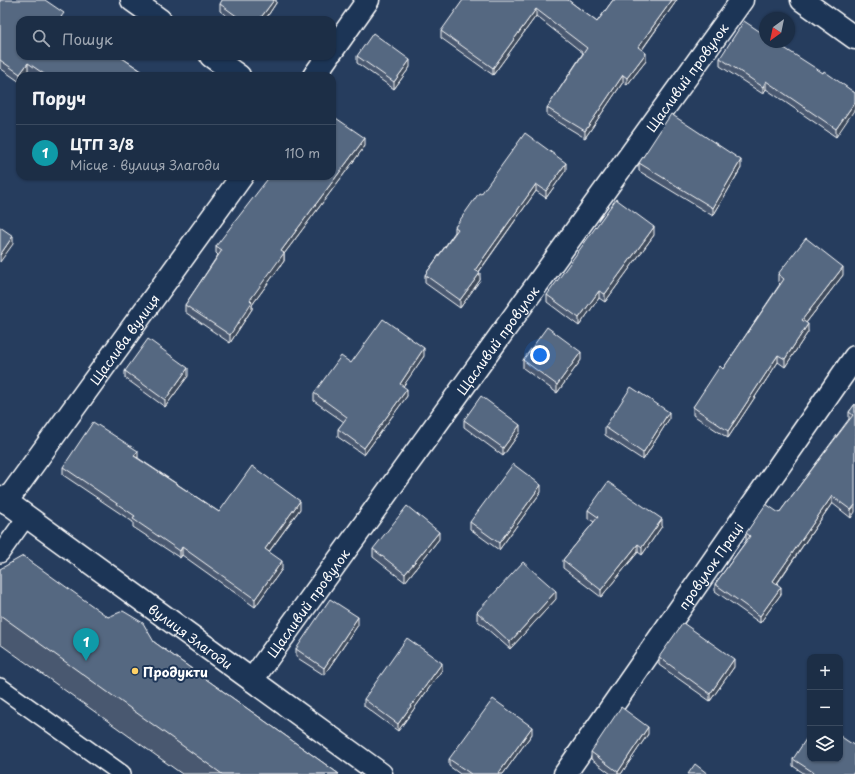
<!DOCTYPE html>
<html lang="uk">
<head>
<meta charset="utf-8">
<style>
  body { margin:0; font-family:"Playpen Sans",sans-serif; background:#293a51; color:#f1f3f6 }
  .controls { position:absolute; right:12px; bottom:12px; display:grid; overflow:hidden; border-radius:8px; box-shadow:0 1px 3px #0004 }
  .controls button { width:36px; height:36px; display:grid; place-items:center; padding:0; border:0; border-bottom:1px solid #3a4a5f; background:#1c2e46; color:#f1f3f6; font:20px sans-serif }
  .compass { position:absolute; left:759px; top:12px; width:36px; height:36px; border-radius:50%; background:#1c2e46; box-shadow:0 1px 3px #0004; rotate:213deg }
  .you { position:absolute; left:540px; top:355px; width:14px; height:14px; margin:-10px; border:3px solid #fff; border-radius:50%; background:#1a73e8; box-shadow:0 0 0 6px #1a73e833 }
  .badge { display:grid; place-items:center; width:26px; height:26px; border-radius:50%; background:#ffd166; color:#fff; font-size:13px; font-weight:700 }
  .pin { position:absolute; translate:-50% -33px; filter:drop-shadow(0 1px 2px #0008) }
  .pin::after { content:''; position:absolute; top:21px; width:14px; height:12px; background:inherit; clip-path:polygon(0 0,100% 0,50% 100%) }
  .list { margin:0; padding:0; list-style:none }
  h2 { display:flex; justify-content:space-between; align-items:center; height:52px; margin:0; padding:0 16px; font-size:17px }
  h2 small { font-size:13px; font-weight:400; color:#a0a8b3 }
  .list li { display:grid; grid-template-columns:26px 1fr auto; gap:12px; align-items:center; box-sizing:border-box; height:56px; padding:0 16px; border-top:1px solid #3a4a5f }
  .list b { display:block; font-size:15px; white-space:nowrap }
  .list p { margin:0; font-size:13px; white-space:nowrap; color:#a0a8b3 }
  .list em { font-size:13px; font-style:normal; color:#a0a8b3 }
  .icon { flex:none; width:22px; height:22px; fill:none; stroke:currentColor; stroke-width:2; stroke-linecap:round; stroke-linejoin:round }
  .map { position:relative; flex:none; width:855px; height:774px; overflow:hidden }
  .search { position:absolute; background:#1c2e46; box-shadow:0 1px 3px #0004; left:16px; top:16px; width:320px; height:44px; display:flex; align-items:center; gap:10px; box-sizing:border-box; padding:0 14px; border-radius:12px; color:#a0a8b3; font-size:15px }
  .panel { position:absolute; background:#1c2e46; box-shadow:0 1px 3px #0004; left:16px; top:72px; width:320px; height:108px; border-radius:12px }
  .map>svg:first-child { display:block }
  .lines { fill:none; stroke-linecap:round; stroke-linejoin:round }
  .lane-casing { stroke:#fff; stroke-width:20 }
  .street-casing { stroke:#fff; stroke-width:25 }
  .lane { stroke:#1d3557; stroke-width:17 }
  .street { stroke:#1d3557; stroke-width:22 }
  .wall { fill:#49596f; stroke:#fff }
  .shaded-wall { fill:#3c485a; stroke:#fff }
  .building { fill:#556781; stroke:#fff }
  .poi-dot { fill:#ffd166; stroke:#1d3557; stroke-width:1.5 }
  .labels { text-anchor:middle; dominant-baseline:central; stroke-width:4; stroke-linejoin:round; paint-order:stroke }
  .street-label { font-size:13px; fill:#fff; stroke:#1d3557 }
  .poi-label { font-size:13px; font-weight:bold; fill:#fff; stroke:#1d3557; text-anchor:start }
</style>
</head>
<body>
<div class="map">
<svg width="855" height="774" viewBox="0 0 855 774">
  <rect width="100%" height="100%" fill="#263d5e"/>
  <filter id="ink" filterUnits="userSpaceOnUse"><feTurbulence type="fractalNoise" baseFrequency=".025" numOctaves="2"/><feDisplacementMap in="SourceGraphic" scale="8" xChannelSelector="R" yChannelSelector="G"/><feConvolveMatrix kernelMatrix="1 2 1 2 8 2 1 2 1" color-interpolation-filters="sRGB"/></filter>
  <g filter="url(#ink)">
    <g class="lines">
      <defs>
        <path id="lane" d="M0,554L27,516
          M0,687L122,774"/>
        <g id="street">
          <path d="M132,0L160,20"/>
          <path d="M802,0L855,38"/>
          <path d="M332,51L368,0"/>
          <path d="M211,56L239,76"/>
          <path d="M314,76L328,56"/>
          <path id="s1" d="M0,497L381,774"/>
          <path id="s2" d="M6,502L242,176"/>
          <path id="s3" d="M252,680L742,0"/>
          <path id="s4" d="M565,774L855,357"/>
        </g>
      </defs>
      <use href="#lane" class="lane-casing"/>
      <use href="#street" class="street-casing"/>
      <use href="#lane" class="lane"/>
      <use href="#street" class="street"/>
    </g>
    <path class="wall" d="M0,0L64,19L149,76H36L28,71L20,82L0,68Z
      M276,0V3L265,20H232L220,11V4Z
      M568,0L597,22L613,0H677L642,50L646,61L627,85L623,82L585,138L547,115V108L583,53L536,16L493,75L441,38V31Z
      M357,56L410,67L394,89L357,63Z
      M720,58L823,73L855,93L836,137L766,89L763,94L720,66Z
      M365,146L284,254V261L252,305V309L230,343L185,312V305L218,255L216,253V246Z
      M639,163L741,168L713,216L639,171Z
      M566,170L546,198L536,191L479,272L480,280L460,308L425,283V275L455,232V227L481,194Z
      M654,235L605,302L599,298L579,326L547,302V295Z
      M778,274L843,275L806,323L808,332L785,367L778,362L728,438L693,415V407L723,369L780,284L778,282Z
      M424,356L403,386L407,396L364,455L338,437V429L344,422L314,401V393L351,363Z
      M523,360H581L557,393L523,368Z
      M125,371L188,376L165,407L125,378Z
      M855,404L851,518L832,503L777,584L781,594L760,623L715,591V584L746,541V533L779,513L849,419V412Z
      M669,419L643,460L605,435V427Z
      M464,420L520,432L503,456L464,427Z
      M138,458L219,512L300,509L269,552L282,569L255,607L182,555L180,558L133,527V522L63,475V467Z
      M541,492L499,550L470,529V522Z
      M588,510L662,526L642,555L638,552L601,597L563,568V560L594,522L588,518Z
      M439,539L405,582L373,557V549Z
      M0,569L108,617L154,642L339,774H182L0,644Z
      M556,599L510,649L477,620V612Z
      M358,625L324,675L296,657V649Z
      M659,657L734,667L710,701L659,665Z
      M442,670L398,731L364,706V699Z
      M532,734L503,774H460L449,766V759Z
      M648,734L621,774H611L591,759V752Z
      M793,759L855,774H805L793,766Z"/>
    <path class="shaded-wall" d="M274,0H276V3L265,20H259Z
      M672,0H677L638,55V47Z
      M536,9V16L493,75V68Z
      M646,53V61L627,85V78Z
      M410,60V67L394,89V82Z
      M28,63V71L24,76H20V82V74Z
      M623,75V82L585,138V131Z
      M766,81V89L763,94V87Z
      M855,102V109L836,137V129Z
      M365,138V146L284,254V261L252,305V309L230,343V335L250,300L281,251Z
      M741,160V168L713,216V208Z
      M566,163V170L546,198V191Z
      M536,184V191L475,277V270Z
      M654,227V235L605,302V294Z
      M13,236V244L0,262V255Z
      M843,267V275L802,328V320Z
      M480,273V280L460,308V300Z
      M599,291V298L579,326V318Z
      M808,324V332L785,367V359Z
      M424,348V356L400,391V384Z
      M581,352V360L557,393V385Z
      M778,355V362L728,438V431Z
      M188,368V376L165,407V400Z
      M407,389V396L364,455V448Z
      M669,412V419L643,460V453Z
      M520,425V432L503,456V448Z
      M138,451V458L134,456Z
      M541,485V492L499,550V543Z
      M832,496V503L773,589V581Z
      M300,501V509L265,557V549Z
      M855,505V512L851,518V510Z
      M662,519V526L642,555V547Z
      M439,532V539L405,582V574Z
      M638,544V552L601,597V590Z
      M182,547V555L180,558V551Z
      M282,561V569L255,607V599Z
      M781,587V594L760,623V616Z
      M556,591V599L510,649V642Z
      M358,617V625L324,675V668Z
      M734,659V667L710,701V694Z
      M442,663V670L398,731V724Z
      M532,727V734L503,774H498Z
      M648,727V734L621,774H618V772Z"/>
    <path class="building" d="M0,0H45L64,13L61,17L65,20H20V56H119L149,76H47L28,63L20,74L0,60Z
      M222,0H274L259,20H242L220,4Z
      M463,0H568L597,22L613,0H672L638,47L646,53L627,78L623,75L585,131L547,108L587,48L536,9L493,68L441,31Z
      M744,21L765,35V42H775L823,73L824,71L855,93V102L836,129L766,81L763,87L720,58Z
      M373,33L410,60L394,82L357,56Z
      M671,114L741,160L713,208L639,163Z
      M333,116L365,138L281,251L284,253L250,300L252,302L230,335L185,305L222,250L216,246L270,176H332V118Z
      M525,133L566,163L546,191L536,184L475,270L480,273L460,300L425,275L458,229L455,227L479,193L481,194Z
      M616,199L654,227L605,294L599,291L579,318L547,295Z
      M0,227L13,236L0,255Z
      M806,238L843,267L802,320L808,324L785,359L778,355L728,431L693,407L720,366L723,369L784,279L778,274Z
      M383,319L424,348L400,384L407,389L364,448L338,429L347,417L314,393L341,356L351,363Z
      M547,327L581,352L557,385L523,360Z
      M148,339L188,368L165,400L125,371Z
      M631,387L669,412L643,453L605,427Z
      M481,396L520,425L503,448L464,420Z
      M855,404V505L851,510L832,496L773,581L781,587L760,616L715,584L750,536L746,533L766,504L779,513L853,415L849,412Z
      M93,422L138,451L134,456L219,512L252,466L300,501L265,549L282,561L255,599L182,547L180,551L133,519L135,516L63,467Z
      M513,464L541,485L499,543L470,522Z
      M608,482L662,519L642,547L638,544L601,590L563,560L598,517L588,510Z
      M407,506L439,532L405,574L373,549Z
      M23,556L108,617L123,611L143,623L154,642L339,774H222L0,615V569Z
      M523,562L556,591L510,642L477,612Z
      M330,599L358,617L324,668L296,649Z
      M683,623L734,659L710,694L659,657Z
      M407,638L442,663L398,724L364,699Z
      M493,699L532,727L498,774H471L449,759Z
      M621,707L648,727L618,772L591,752Z
      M810,733V759H840V736L855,746V771L853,774H816L793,759Z
      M695,764L708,774H688Z"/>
  </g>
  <circle class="poi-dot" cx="135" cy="671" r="4"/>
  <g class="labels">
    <g class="street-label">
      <text stroke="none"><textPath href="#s3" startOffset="743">Щасливий провулок</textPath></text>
      <text stroke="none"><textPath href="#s2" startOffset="201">Щаслива вулиця</textPath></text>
      <text stroke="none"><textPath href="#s3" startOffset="419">Щасливий провулок</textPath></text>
      <text stroke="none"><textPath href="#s4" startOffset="254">провулок Праці</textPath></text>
      <text stroke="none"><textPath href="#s3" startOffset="95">Щасливий провулок</textPath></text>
      <text stroke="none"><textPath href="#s1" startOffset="236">вулиця Злагоди</textPath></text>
    </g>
    <g class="poi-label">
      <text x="143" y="671">Продукти</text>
    </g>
  </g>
</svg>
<div class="controls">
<button>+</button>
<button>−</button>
<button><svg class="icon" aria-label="layers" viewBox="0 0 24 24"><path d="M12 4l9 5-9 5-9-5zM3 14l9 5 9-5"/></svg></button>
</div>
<svg class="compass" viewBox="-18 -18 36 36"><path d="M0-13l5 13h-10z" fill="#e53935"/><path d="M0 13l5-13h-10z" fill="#a0a8b3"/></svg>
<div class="you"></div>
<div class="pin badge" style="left:86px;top:661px;background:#0f9aa8">1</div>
<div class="search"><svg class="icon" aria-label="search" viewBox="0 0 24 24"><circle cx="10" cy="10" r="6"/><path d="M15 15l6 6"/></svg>Пошук</div>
<section class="panel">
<h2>Поруч<small></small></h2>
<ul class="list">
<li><span class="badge" style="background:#0f9aa8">1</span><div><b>ЦТП 3/8</b><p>Місце · вулиця Злагоди</p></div><em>110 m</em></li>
</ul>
</section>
</div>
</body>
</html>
